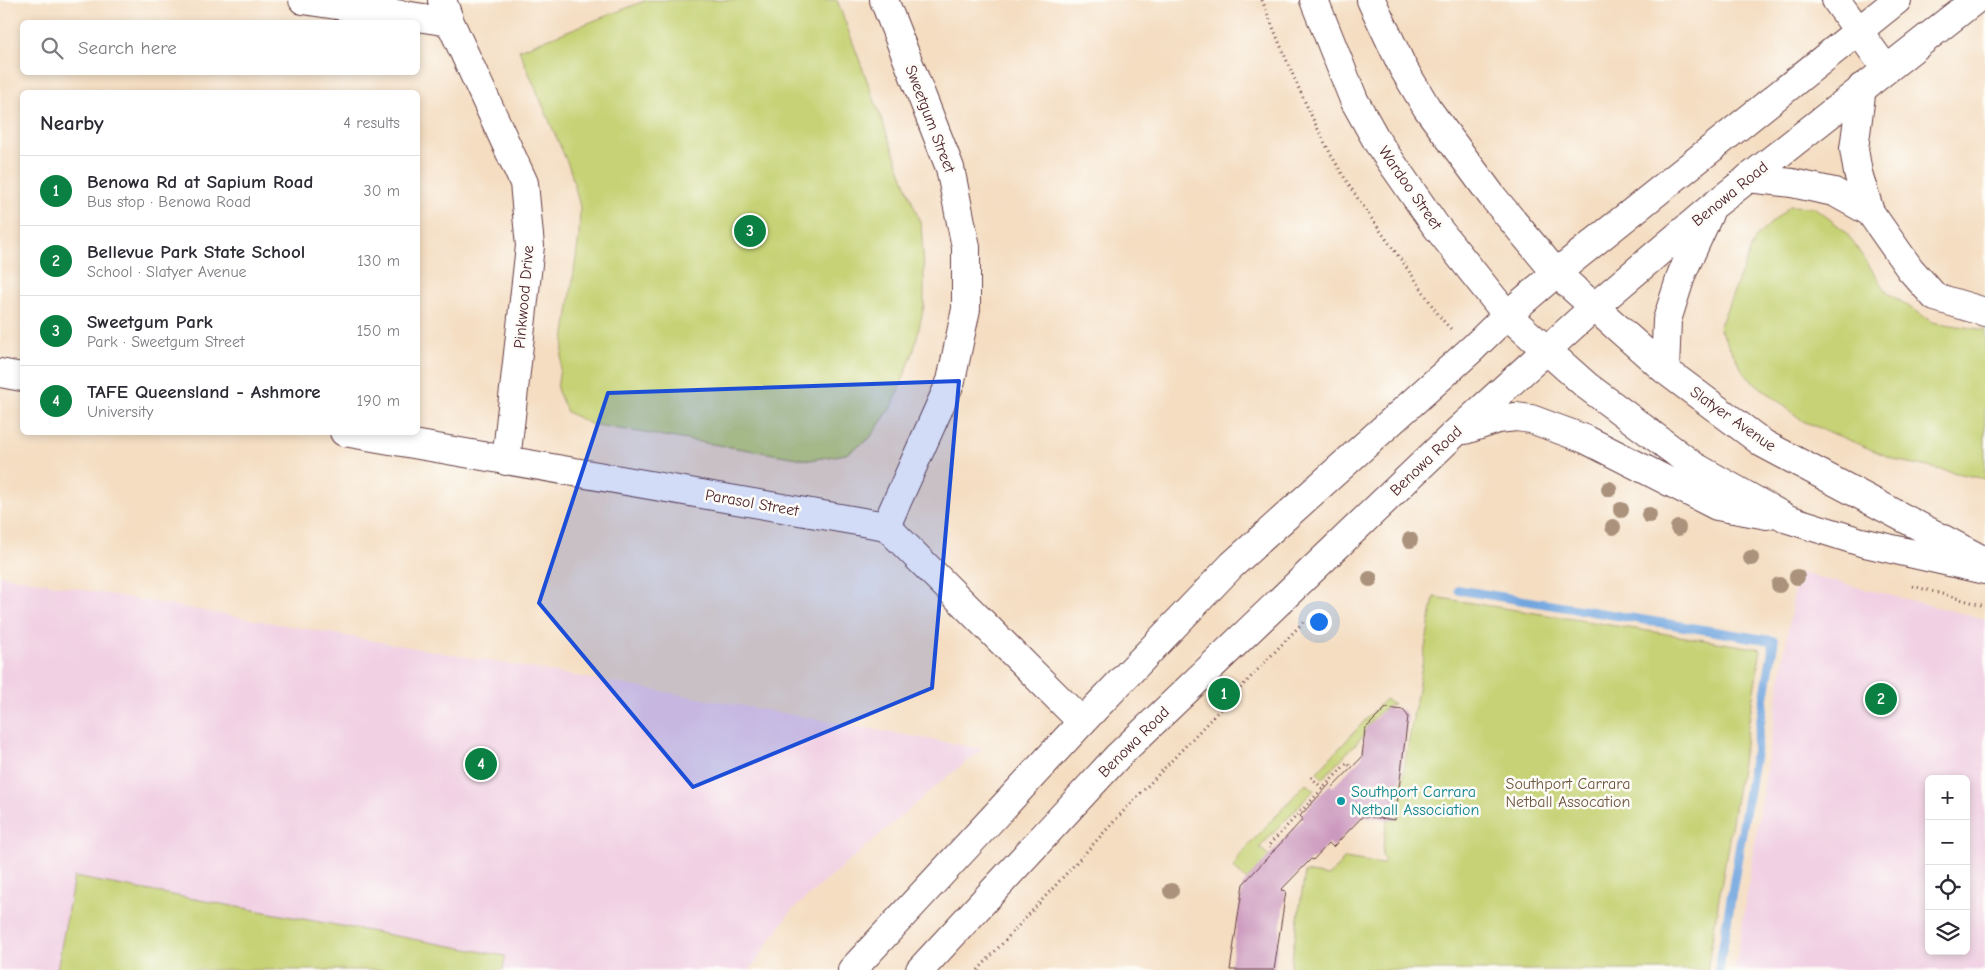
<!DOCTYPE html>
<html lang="en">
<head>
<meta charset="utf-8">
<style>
  body { margin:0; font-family:"Comic Neue",sans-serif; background:#f2f2f3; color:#2b2b33 }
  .controls { position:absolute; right:15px; bottom:15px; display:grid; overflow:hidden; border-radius:8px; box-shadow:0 2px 8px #0003 }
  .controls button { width:45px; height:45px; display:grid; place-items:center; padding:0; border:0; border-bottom:1px solid #e1e1e2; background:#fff; color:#2b2b33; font:25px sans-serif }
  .you { position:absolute; left:1318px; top:621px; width:18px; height:18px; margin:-12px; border:4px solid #fff; border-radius:50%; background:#1a73e8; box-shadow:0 0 0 8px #1a73e833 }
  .badge { display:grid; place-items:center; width:32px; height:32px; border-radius:50%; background:#0b8043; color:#fff; font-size:16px; font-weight:700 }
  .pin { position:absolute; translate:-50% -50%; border:2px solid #fff; box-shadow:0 1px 5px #0006 }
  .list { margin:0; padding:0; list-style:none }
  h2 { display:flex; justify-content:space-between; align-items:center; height:65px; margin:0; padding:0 20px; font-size:21px }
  h2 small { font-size:16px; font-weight:400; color:#7c7c81 }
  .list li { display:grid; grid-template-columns:32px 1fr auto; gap:15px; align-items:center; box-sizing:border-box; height:70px; padding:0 20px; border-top:1px solid #e1e1e2 }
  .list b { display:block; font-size:19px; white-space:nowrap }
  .list p { margin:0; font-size:16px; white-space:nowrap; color:#7c7c81 }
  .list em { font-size:16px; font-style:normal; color:#7c7c81 }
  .icon { flex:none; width:28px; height:28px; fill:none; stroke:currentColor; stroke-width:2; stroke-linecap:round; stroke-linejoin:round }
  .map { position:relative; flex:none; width:1985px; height:970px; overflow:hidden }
  .search { position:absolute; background:#fff; box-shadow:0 2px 8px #0003; left:20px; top:20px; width:400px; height:55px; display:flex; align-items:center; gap:12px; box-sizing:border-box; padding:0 18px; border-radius:8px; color:#7c7c81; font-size:19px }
  .panel { position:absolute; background:#fff; box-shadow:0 2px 8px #0003; left:20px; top:90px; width:400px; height:345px; border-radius:8px }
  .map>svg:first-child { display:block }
  .built { fill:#f1d0e3; fill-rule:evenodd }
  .green { fill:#c6d274; stroke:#887850 }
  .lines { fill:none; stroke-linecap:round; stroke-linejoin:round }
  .stream { stroke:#72a6df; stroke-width:9 }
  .building { fill:#cc99be }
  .street-casing { stroke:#643c42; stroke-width:30 }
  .secondary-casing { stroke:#643c42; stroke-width:30 }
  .path { stroke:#643c42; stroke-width:3; stroke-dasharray:1 4; stroke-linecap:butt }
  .street { stroke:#fff; stroke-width:28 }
  .secondary { stroke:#fff; stroke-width:28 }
  .tree { fill:#ab927b }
  .marked { fill:#1d4ed8; fill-opacity:0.2; stroke:#1d4ed8; stroke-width:4; stroke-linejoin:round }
  .culture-dot { fill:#0f9aa8; stroke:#fdfcf7; stroke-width:2 }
  .labels { text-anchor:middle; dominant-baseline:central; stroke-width:5; stroke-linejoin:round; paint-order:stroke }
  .street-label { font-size:16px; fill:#4a1f2b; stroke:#fdfcf7 }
  .park-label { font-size:16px; fill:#6f5541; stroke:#fdfcf7 }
  .culture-label { font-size:16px; fill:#0d838f; stroke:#fdfcf7; text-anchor:start }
</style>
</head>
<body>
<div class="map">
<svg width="1985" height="970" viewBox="0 0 1985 970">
  <rect width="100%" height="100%" fill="#fdfcf7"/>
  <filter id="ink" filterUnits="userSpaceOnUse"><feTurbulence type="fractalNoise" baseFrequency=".02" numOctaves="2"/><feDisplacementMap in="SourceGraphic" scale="10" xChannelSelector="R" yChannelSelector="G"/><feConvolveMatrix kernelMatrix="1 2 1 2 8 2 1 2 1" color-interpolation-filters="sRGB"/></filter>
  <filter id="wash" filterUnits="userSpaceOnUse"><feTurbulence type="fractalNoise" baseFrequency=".0096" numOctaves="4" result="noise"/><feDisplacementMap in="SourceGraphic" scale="20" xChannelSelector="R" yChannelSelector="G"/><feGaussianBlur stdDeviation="1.12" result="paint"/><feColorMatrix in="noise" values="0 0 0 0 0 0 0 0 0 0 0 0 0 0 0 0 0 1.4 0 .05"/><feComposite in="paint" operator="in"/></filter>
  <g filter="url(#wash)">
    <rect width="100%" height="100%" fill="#f4ddc1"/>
    <path class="built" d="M1797,572L1985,619V970H1735ZM1929,779H1966V951H1929Z
      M0,575L632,686L983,749L943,780L791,911L750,970H0Z"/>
    <path class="green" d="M647,0H837L921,225L924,267V306L914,350L893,405L869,439L846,454L810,460L590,424L567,412L557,389L579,237L580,207L570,169L519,50Z
      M1790,206L1814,207L1845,231L1888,293L1932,322L1985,330V479L1899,461L1803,421L1745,375L1719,328L1756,237Z
      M1434,597L1761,649L1707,970H1290L1305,872L1329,876L1345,858L1382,864L1385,861L1382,856L1387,819L1395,820Z
      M1385,699L1394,704C1383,707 1366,724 1364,735L1323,778L1317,772Z
      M1306,783L1314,790L1260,847L1269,857L1247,880L1234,868L1238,857Z
      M74,877L505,956L503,970H57Z"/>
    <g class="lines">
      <path class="stream" d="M1459,590L1774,641L1719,970"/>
    </g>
    <g id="blocks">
      <path class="building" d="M1386,708L1403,710L1408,716L1395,820L1363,816L1333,847L1329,843L1313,860L1311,859L1281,890L1286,891L1274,970H1230L1243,884L1303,819L1300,816L1330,784L1333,787L1362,757L1365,729Z"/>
    </g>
  </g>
  <g filter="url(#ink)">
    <use href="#blocks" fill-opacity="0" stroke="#643c42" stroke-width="1"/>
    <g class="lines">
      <defs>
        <path id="street" d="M303,0L450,22
          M442,0L450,22L524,183L530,246L506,461
          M884,0L950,168L966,247V309L951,381L886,526
          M1836,0L1886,69
          M1862,87L1854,149L1858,173L1870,212L1910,269L1935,297L1985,312
          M1748,178L1792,183L1834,192L1870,212
          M0,373L22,377
          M344,432L886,526L1082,722"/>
        <path id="secondary" d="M1314,0L1354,100L1378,143L1435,225L1507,315L1587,386L1694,466L1788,519L1861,542L1985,570
          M1371,0L1403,68L1427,108L1492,196L1556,273L1665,370L1764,444L1981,559
          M1665,370L1667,320L1682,273L1709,214
          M1465,430L1498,419L1516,417L1531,419L1585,439L1717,506L1767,515
          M852,970L1082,722L1232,565L1472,349L1507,315L1556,273L1897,0
          M920,970L1118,756L1453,435L1594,307L1713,206L1975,0"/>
      </defs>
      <use href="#street" class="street-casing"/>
      <use href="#secondary" class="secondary-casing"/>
      <path class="path" d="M1262,0C1282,50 1302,99 1327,147C1350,191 1380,230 1409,271C1424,290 1434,313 1451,329
        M1913,586L1985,606
        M1311,777L1324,790
        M1274,851L1268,846L1347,763L1352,768
        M978,970L1119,816L1305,620"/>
      <use href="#street" class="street"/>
      <use href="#secondary" class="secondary"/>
    </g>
    <g class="tree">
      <circle cx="1609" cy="489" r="8"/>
      <circle cx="1621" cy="510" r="8"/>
      <circle cx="1649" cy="515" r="8"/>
      <circle cx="1613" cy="527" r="8"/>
      <circle cx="1678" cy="528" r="8"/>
      <circle cx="1410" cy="540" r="8"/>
      <circle cx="1751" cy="558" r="8"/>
      <circle cx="1797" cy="577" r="8"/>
      <circle cx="1370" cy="579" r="8"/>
      <circle cx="1779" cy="585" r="8"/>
      <circle cx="1171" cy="891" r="8"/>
    </g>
  </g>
  <path class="marked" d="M959,381L932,688L693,787L539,603L608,393Z"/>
  <circle class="culture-dot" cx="1341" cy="801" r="5"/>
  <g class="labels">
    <g class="street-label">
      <text transform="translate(930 119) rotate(69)">Sweetgum Street</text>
      <text transform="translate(1410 188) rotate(55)">Wardoo Street</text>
      <text transform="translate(1730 194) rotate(-39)">Benowa Road</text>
      <text transform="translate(524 297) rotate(-85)">Pinkwood Drive</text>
      <text transform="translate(1733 419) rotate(35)">Slatyer Avenue</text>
      <text transform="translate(1426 461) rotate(-44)">Benowa Road</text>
      <text transform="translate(752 503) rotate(10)">Parasol Street</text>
      <text transform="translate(1134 742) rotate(-45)">Benowa Road</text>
    </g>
    <g class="park-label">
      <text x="1568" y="784">Southport Carrara<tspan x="1568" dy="18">Netball Assocation</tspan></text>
    </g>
    <g class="culture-label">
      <text x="1351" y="792">Southport Carrara<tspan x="1351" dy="18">Netball Association</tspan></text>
    </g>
  </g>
</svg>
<div class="controls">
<button>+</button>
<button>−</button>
<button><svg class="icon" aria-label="locate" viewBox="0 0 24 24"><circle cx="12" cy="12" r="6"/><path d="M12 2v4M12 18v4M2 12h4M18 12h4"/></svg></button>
<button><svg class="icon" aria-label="layers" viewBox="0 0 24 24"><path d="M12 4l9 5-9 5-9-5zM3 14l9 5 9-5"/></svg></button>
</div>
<div class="you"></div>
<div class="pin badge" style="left:1224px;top:694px">1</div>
<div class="pin badge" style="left:1881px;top:699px">2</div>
<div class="pin badge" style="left:750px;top:231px">3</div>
<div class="pin badge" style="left:481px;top:764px">4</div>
<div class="search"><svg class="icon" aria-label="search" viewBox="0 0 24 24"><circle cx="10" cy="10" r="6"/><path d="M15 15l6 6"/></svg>Search here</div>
<section class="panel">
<h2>Nearby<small>4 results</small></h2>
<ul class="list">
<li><span class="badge">1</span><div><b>Benowa Rd at Sapium Road</b><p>Bus stop · Benowa Road</p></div><em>30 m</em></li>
<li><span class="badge">2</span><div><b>Bellevue Park State School</b><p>School · Slatyer Avenue</p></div><em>130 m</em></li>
<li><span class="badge">3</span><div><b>Sweetgum Park</b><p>Park · Sweetgum Street</p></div><em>150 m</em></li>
<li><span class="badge">4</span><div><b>TAFE Queensland - Ashmore</b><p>University</p></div><em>190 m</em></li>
</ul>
</section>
</div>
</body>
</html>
